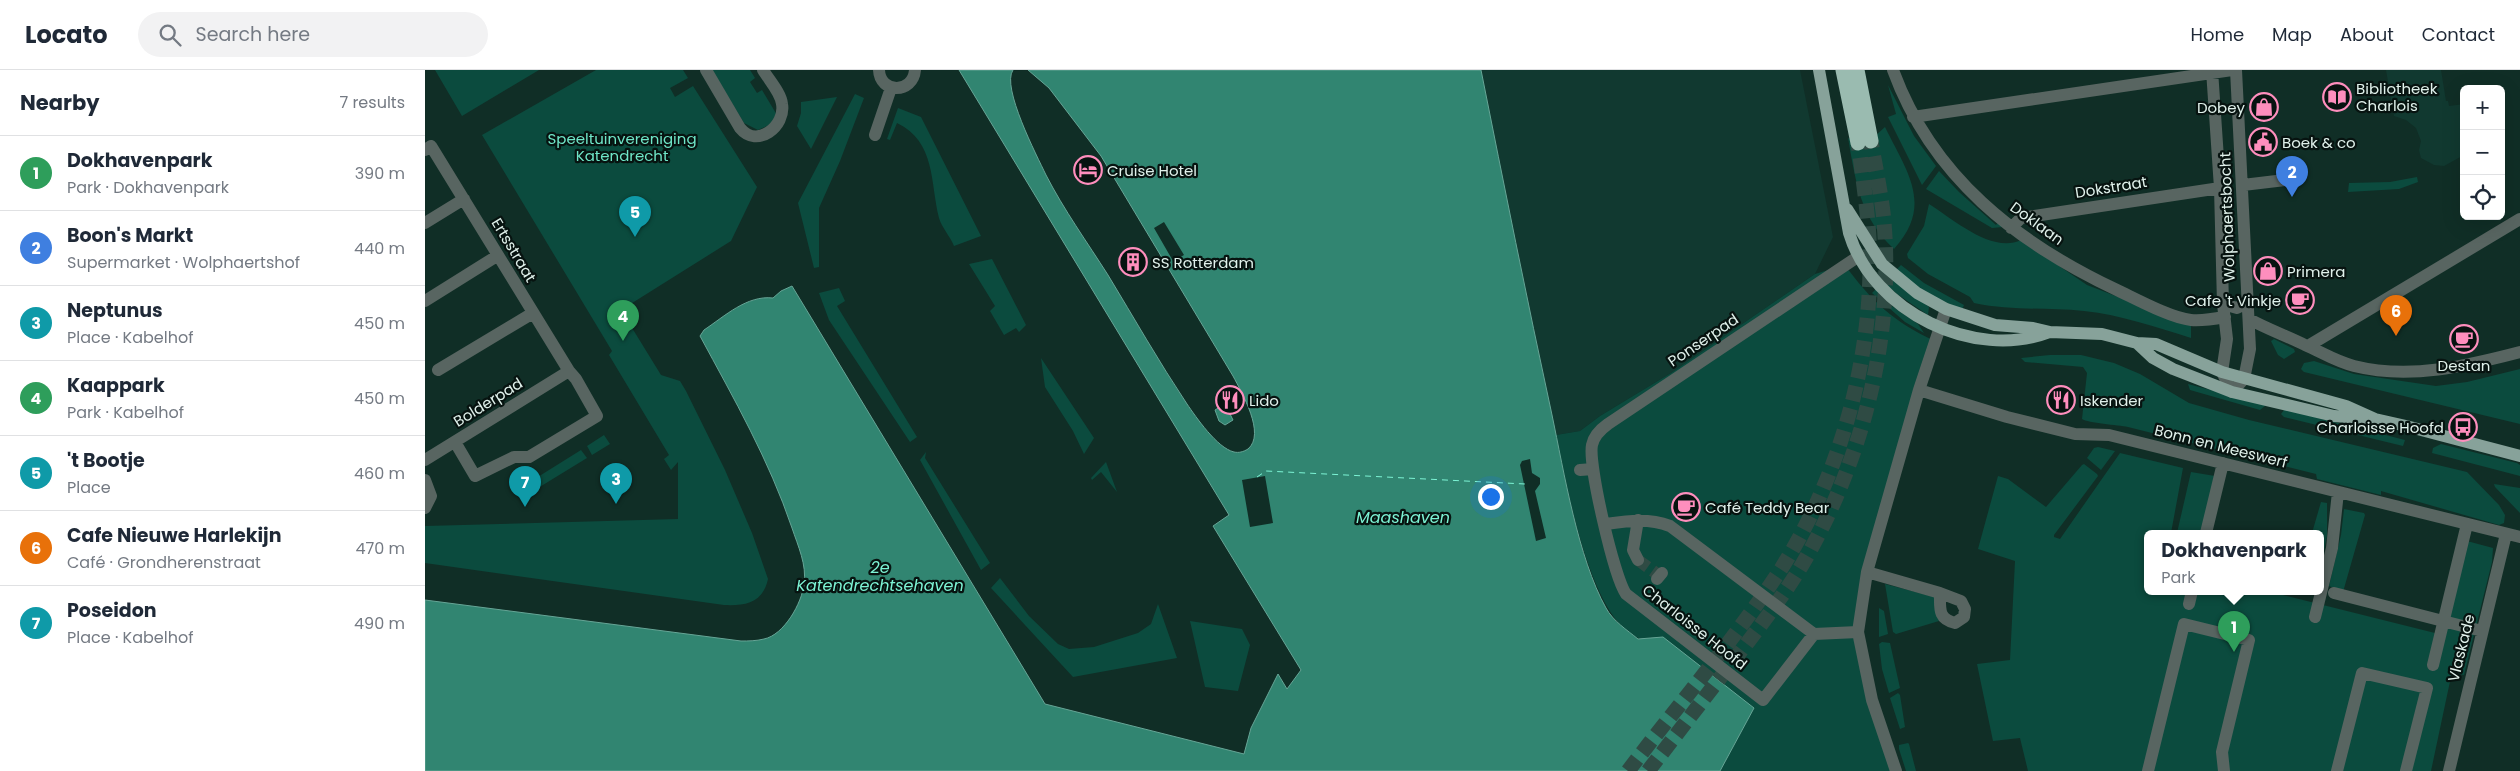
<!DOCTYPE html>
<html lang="en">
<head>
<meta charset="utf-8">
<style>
  body { margin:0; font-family:Poppins,sans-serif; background:#f2f2f3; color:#1f2937 }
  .controls { position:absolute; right:15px; top:15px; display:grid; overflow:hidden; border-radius:8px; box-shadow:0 5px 20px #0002 }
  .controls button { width:45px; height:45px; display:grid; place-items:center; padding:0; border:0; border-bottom:1px solid #e0e1e3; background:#fff; color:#1f2937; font:25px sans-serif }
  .you { position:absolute; left:1065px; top:426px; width:18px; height:18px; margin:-12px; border:4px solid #fff; border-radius:50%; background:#1a73e8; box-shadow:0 0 0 8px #1a73e833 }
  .badge { display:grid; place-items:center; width:32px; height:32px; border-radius:50%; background:#1a73e8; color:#fff; font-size:16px; font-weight:700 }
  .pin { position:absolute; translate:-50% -41px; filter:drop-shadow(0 1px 2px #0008) }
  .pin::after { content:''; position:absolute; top:26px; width:18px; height:15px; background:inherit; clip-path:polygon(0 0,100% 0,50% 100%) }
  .popup { position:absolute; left:1719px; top:460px; width:180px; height:65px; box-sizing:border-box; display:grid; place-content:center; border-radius:8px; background:#fff; filter:drop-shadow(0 1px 4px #0005); font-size:16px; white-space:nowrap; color:#747a83 }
  .popup b { font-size:19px; color:#1f2937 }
  .popup::after { content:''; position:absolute; left:50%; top:100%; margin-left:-10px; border:10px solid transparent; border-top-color:#fff }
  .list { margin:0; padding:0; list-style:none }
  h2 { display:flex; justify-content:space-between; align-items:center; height:65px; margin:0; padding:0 20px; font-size:21px }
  h2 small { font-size:16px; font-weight:400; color:#747a83 }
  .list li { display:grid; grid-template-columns:32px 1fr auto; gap:15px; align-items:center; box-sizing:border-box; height:75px; padding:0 20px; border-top:1px solid #e0e1e3 }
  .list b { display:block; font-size:19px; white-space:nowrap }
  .list p { margin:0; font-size:16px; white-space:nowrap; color:#747a83 }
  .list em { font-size:16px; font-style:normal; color:#747a83 }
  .icon { flex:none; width:28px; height:28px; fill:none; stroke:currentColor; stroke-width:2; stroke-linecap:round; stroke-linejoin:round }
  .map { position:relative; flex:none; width:2095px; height:701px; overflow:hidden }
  header { display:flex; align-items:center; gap:30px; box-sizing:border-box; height:70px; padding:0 25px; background:#fff; border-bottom:1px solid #e0e1e3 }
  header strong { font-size:24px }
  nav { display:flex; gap:28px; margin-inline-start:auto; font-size:18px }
  .search { width:350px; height:45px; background:#f2f2f3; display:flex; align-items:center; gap:12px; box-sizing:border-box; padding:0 18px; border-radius:28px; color:#747a83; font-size:19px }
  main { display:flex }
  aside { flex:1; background:#fff }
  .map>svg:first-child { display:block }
  .built { fill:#113930 }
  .green { fill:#0b4b3e }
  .water { fill:#318571; stroke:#66a596 }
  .pier { fill:#102e26 }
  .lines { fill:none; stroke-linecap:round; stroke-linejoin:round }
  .ferry { stroke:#7df4d5; stroke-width:1; stroke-dasharray:6 5; stroke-linecap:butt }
  .minor-tunnel { stroke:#2f4b44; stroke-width:12; stroke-dasharray:12 6; stroke-linecap:butt }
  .highway-tunnel { stroke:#2f4b44; stroke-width:15; stroke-dasharray:15 8; stroke-linecap:butt }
  .minor { stroke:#586561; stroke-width:12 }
  .major { stroke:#87a29a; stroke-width:12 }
  .highway { stroke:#9abbb0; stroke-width:15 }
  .labels { text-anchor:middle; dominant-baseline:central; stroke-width:4.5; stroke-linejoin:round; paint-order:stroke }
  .poi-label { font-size:15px; fill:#e0f1eb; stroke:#071310; text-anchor:start }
  .park-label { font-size:15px; fill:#6fe6c8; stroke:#071310 }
  .street-label { font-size:15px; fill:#e0f1eb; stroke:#071310 }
  .water-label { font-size:16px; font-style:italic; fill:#7df4d5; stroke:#071310 }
</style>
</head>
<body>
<header>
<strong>Locato</strong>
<div class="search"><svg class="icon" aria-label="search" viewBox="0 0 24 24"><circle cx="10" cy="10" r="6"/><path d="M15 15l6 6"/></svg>Search here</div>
<nav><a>Home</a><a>Map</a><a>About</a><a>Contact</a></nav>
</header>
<main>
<aside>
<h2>Nearby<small>7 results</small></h2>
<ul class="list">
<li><span class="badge" style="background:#2e9e5b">1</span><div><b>Dokhavenpark</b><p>Park · Dokhavenpark</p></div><em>390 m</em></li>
<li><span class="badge" style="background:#3f7fe0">2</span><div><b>Boon's Markt</b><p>Supermarket · Wolphaertshof</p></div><em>440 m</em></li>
<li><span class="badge" style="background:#0f9aa8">3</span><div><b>Neptunus</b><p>Place · Kabelhof</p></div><em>450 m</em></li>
<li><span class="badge" style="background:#2e9e5b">4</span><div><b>Kaappark</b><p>Park · Kabelhof</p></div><em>450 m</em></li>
<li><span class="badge" style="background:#0f9aa8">5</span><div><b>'t Bootje</b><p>Place</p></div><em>460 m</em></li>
<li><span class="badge" style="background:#e8710a">6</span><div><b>Cafe Nieuwe Harlekijn</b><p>Café · Grondherenstraat</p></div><em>470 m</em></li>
<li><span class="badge" style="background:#0f9aa8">7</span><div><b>Poseidon</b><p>Place · Kabelhof</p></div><em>490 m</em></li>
</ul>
</aside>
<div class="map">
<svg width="2095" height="701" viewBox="0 0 2095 701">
  <rect width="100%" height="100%" fill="#102e26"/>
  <path class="built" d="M1042,0H1375L1408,167L1390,204L1246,303L1175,346L1155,361L1131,365Z
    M1961,0H2016L2021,31H2023L2024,36L2039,34V85L2019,96L2009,95L1996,88L1994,80L1996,71L1991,58L1981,50L1969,46Z"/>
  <path class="green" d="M10,0H114L37,46Z
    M171,0H258L263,8L245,18L250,27L268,16L332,117L306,171L196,240L236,305L255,311L261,321L300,400L327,463L343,509C338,533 320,536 299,535L0,493V456L253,449V392L246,400L239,389L244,385L184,285L187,281L57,65Z
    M287,0H325L330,8L325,12L332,23L337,20L352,45L346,54L333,60L319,53Z
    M1463,15L1489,66L1511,96L1497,115L1463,47L1471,44Z
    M430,24L439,28L415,91L394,138V197L389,198L373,133Z
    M412,27L386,79L372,56L376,43V32Z
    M473,38L496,47L556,166L529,176C525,166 517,158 514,148C505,112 511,72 472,53L465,70L462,69Z
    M1460,57C1482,102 1509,135 1469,179C1435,147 1431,113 1423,68C1441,78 1447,68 1460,57Z
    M1514,101L1534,122L1571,155L1574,151L1578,157L1567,158L1501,119Z
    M1992,107L1993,112L1974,119L1923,122L1924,113L1965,112Z
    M1504,134C1528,149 1567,184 1596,170L1662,215L1766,255V268C1731,257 1696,245 1659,241C1622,237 1586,241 1549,233L1545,227L1503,204L1483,188L1482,184L1499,156Z
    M567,189L601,255L594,262L591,258L579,265L565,241L570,236L544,194Z
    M1420,195C1445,230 1470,253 1510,271L1494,320L1433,562L1471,701H1295L1329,638L1223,570C1167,567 1141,411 1131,365L1155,361L1175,346L1246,303L1390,204Z
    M1476,195L1499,213L1539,235L1537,240L1501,223L1470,201Z
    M1465,206L1504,237L1503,245L1472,224L1459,212Z
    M414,218L420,231L412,236L492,367L485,372L404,250L394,223Z
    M1452,218L1464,234L1493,254L1499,263L1480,252L1447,223Z
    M1849,269L1869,279L1870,282L1859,289L1853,285L1846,271Z
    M1625,285H1656L1689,293L1715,304L1764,333L1824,350L2042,402L2074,435L2080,445L2079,453L2074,455L1956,421V425L1892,409L1891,404L1703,357C1693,355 1663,353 1657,349L1662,303L1658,297L1600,292L1596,288Z
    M616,288L669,368L659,384L648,361L620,317Z
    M1889,291L1929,304L2011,316L2042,312L2095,299V354L1879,302L1876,299L1879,293Z
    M1763,314L1839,334L1840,336L1835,340L1765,320Z
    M1859,340H1862L1980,370L1978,376L1859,347L1856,344Z
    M179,365L185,374L167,385L162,376Z
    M2016,374L2092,393L2095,395V406L2007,383L2008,378Z
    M1673,377L1690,381L1676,400L1662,388L1669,378Z
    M156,380L162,388L113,418L108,410Z
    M501,382L500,388L565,493L556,500L495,390Z
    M1695,383L1758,398L1746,463H1723V521H1842L2018,565L2042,471L2068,478L2067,492L2039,605L2027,602L2006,701H1603L1595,668L1568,671L1552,594L1585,590L1590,491L1553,479L1573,406L1583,409L1621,437L1657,395L1659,394L1672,404L1673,406L1629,465V467L1635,469Z
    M681,392L692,422L676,402L667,410L666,408Z
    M1766,402L1790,406L1778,463H1752Z
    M2069,414L2095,418V443L2070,417Z
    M1896,432L1902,433V466L1895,500V463H1887Z
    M1919,439L1939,443L1940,445L1918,522L1904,516L1916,465Z
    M575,508L604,546L633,574L644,579L669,577L713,563L726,554L733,534L752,588L648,607L566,518Z
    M1460,514L1510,527L1514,551L1471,564L1468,562Z
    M1454,538L1459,541L1463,564L1454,567Z
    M765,551L817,559L825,575L813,621L780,617Z
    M1457,572L1465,573L1475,618L1464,623L1457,599L1454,574Z
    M1473,623L1475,625L1480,657L1475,659L1465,628Z
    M1483,673L1484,674L1491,701H1481L1474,679V675Z"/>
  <path class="water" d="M534,0H588C576,17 612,86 621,105C639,140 662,172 683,205C709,248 734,292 762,334C771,347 792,378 809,382C814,383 818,382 823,379C841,364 817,323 808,306L676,86L624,18L603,0H1056C1079,115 1102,230 1127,345C1139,402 1153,488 1181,538C1188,551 1202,560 1213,569L1238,567L1329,638L1295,701H0V530L316,571C323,571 331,571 339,569C359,565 377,533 379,514C382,495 373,476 367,458C344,390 309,329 275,266L279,260C300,246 322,225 348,228L356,221L367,216L620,634L819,684L826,658L853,604L862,619L876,600L788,456L804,445Z
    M800,334L808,350L800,355L794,351L790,340Z"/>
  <path class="pier" d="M739,152L759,185L748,191L729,158Z
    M1105,389L1107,403L1115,408V414L1110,421L1121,468L1111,471L1095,395L1097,391Z
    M840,406L848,453L825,457L817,410Z"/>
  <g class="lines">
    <path class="ferry" d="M832,407L841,401L1100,414"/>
    <path class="minor-tunnel" d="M1213,490L1235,506"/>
    <path class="highway-tunnel" d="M1203,701C1254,634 1310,569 1356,499C1412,410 1444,302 1445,198C1445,156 1439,115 1433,73
      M1223,701C1252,664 1280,627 1309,590C1333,559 1357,528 1377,495C1438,390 1471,263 1458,142C1455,118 1450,95 1446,71"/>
    <path class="minor" d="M281,0L315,58C332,79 361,56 357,34C356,23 344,10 338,0
      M454,0C455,24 488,24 490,0
      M1468,0C1507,107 1592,173 1692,220C1711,229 1746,248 1766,250C1777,251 1789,249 1800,247
      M1787,0L1795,118L1798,234L1802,269L1797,302L1807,322L1819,309L1825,279L1811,0
      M1488,47L1807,0
      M450,65L466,18
      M0,80L6,76L144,301L151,309L172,346L104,387H89L50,406L30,372
      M1818,115L1868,109
      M0,153L39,129
      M1586,158L1596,148L1795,118
      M0,231L72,186
      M1798,234L1812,238L1822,233
      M1824,249C1842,259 1862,266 1880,275C1896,282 1912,292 1929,296C1985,310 2041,296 2095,282
      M1883,276L2095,149
      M13,300L108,243
      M1494,320L1582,347L1650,364L1684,365L2095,467
      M0,390L144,301
      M1155,400L1168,399
      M0,410L6,426L0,438
      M1213,450L1208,480L1213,490
      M1181,454C1203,451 1223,448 1245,456L1389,564L1433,562L1442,502L1494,320L1521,239
      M1781,463L1798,393
      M1442,502L1515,523
      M1232,509L1237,503
      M1515,523L1536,531L1540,539L1539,547L1530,553C1513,549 1515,539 1515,523Z
      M1909,523L2057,561
      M1764,534L1767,521
      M1890,547L1907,478L1913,422
      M1433,562L1447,630L1471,701
      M1389,564L1338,630L1201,524C1189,507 1163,394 1167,375C1169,365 1176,359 1183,354L1434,186
      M2008,595L2042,454
      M1723,701L1759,554L1824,570L1797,682L1799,701
      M1912,701L1937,603L2002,618L1981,701
      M2024,701L2081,464"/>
    <path class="major" d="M1394,0L1424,163C1448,242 1549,291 1625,262
      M1422,139L1457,194L1492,223L1521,239L1570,255L1608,258L1625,262L1677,264L1712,273L1731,274L1797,302L1921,336L1950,349
      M1712,273L1728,288L1748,299L1807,322L1909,346L1950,349L1981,356L2095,386"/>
    <path class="highway" d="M1418,0L1433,73
      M1432,0L1446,71"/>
  </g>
  <defs>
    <symbol id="library-ring" viewBox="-11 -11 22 22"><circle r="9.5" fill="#071310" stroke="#fe8ebd" stroke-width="1.5"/><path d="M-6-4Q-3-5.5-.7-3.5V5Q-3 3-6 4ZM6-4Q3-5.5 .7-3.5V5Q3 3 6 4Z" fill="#fe8ebd"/></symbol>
    <symbol id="shop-ring" viewBox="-11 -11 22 22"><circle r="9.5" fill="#071310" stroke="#fe8ebd" stroke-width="1.5"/><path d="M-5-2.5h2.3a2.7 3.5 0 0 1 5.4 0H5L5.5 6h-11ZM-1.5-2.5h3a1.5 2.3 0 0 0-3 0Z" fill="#fe8ebd"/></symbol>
    <symbol id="civic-ring" viewBox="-11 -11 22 22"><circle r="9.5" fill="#071310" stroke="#fe8ebd" stroke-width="1.5"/><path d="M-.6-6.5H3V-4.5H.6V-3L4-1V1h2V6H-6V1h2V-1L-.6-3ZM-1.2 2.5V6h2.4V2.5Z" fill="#fe8ebd"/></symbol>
    <symbol id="hotel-ring" viewBox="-11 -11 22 22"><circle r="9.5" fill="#071310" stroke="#fe8ebd" stroke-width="1.5"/><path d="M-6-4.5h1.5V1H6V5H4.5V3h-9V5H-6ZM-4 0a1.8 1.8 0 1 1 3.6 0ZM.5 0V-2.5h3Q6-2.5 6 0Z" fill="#fe8ebd"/></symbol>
    <symbol id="building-ring" viewBox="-11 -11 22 22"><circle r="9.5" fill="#071310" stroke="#fe8ebd" stroke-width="1.5"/><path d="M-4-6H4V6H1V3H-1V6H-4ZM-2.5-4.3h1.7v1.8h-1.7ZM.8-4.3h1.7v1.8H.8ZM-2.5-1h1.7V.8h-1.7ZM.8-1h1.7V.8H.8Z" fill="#fe8ebd"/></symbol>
    <symbol id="cafe-ring" viewBox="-11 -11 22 22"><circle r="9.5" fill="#071310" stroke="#fe8ebd" stroke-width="1.5"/><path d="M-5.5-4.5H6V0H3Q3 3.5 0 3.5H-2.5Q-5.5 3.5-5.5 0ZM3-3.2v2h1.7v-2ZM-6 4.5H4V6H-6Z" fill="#fe8ebd"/></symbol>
    <symbol id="restaurant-ring" viewBox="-11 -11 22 22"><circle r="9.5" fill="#071310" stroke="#fe8ebd" stroke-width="1.5"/><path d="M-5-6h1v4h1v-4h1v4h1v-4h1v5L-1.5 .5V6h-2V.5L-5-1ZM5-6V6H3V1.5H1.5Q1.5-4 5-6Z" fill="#fe8ebd"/></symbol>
    <symbol id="bus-ring" viewBox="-11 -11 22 22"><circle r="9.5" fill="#071310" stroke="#fe8ebd" stroke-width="1.5"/><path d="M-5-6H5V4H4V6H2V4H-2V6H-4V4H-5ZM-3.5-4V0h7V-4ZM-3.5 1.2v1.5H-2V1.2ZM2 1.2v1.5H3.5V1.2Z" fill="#fe8ebd"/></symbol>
  </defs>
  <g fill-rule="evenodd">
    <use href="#library-ring" x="1896" y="11" width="32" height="32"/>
    <use href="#shop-ring" x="1823" y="21" width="32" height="32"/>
    <use href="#civic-ring" x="1822" y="56" width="32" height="32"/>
    <use href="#hotel-ring" x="647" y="84" width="32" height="32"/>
    <use href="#building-ring" x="692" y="176" width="32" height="32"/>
    <use href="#shop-ring" x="1827" y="185" width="32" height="32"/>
    <use href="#cafe-ring" x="1859" y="214" width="32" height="32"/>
    <use href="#cafe-ring" x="2023" y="253" width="32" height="32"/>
    <use href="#restaurant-ring" x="789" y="314" width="32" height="32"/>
    <use href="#restaurant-ring" x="1620" y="314" width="32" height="32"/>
    <use href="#bus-ring" x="2022" y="341" width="32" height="32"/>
    <use href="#cafe-ring" x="1245" y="421" width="32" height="32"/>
  </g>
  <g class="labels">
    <g class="poi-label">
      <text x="1931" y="18">Bibliotheek<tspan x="1931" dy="17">Charlois</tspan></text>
      <text x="1820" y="37" text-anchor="end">Dobey</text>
      <text x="1857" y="72">Boek &amp; co</text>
      <text x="682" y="100">Cruise Hotel</text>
      <text x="727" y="192">SS Rotterdam</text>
      <text x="1862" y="201">Primera</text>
      <text x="1856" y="230" text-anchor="end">Cafe 't Vinkje</text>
      <text x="2039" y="295" text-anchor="middle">Destan</text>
      <text x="824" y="330">Lido</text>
      <text x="1655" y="330">Iskender</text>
      <text x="2019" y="357" text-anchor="end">Charloisse Hoofd</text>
      <text x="1280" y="437">Café Teddy Bear</text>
    </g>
    <g class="park-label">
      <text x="197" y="68">Speeltuinvereniging<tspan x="197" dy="17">Katendrecht</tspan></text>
    </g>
    <g class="street-label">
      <text transform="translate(1686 117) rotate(-9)">Dokstraat</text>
      <text transform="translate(1802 147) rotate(-92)">Wolphaertsbocht</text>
      <text transform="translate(1612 153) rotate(36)">Doklaan</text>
      <text transform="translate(89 180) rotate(59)">Ertsstraat</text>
      <text transform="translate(1278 270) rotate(-34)">Ponserpad</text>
      <text transform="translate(63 332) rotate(-32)">Bolderpad</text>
      <text transform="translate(1796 376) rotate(14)">Bonn en Meeswerf</text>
      <text transform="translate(1270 557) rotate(38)">Charloisse Hoofd</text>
      <text transform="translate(2036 578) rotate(-76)">Vlaskade</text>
    </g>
    <g class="water-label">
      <text x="978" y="447">Maashaven</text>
      <text x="455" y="497">2e<tspan x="455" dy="18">Katendrechtsehaven</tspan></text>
    </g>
  </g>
</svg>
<div class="controls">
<button>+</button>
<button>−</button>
<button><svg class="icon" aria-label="locate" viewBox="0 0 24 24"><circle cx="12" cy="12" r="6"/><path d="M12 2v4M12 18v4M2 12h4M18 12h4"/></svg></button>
</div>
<div class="you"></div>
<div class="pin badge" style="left:1809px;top:582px;background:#2e9e5b">1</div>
<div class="popup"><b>Dokhavenpark</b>Park</div>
<div class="pin badge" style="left:1867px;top:127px;background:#3f7fe0">2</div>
<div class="pin badge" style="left:191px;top:434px;background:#0f9aa8">3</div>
<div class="pin badge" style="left:198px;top:271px;background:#2e9e5b">4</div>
<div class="pin badge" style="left:210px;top:167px;background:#0f9aa8">5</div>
<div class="pin badge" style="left:1971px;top:266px;background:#e8710a">6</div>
<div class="pin badge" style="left:100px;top:437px;background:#0f9aa8">7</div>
</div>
</main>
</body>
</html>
